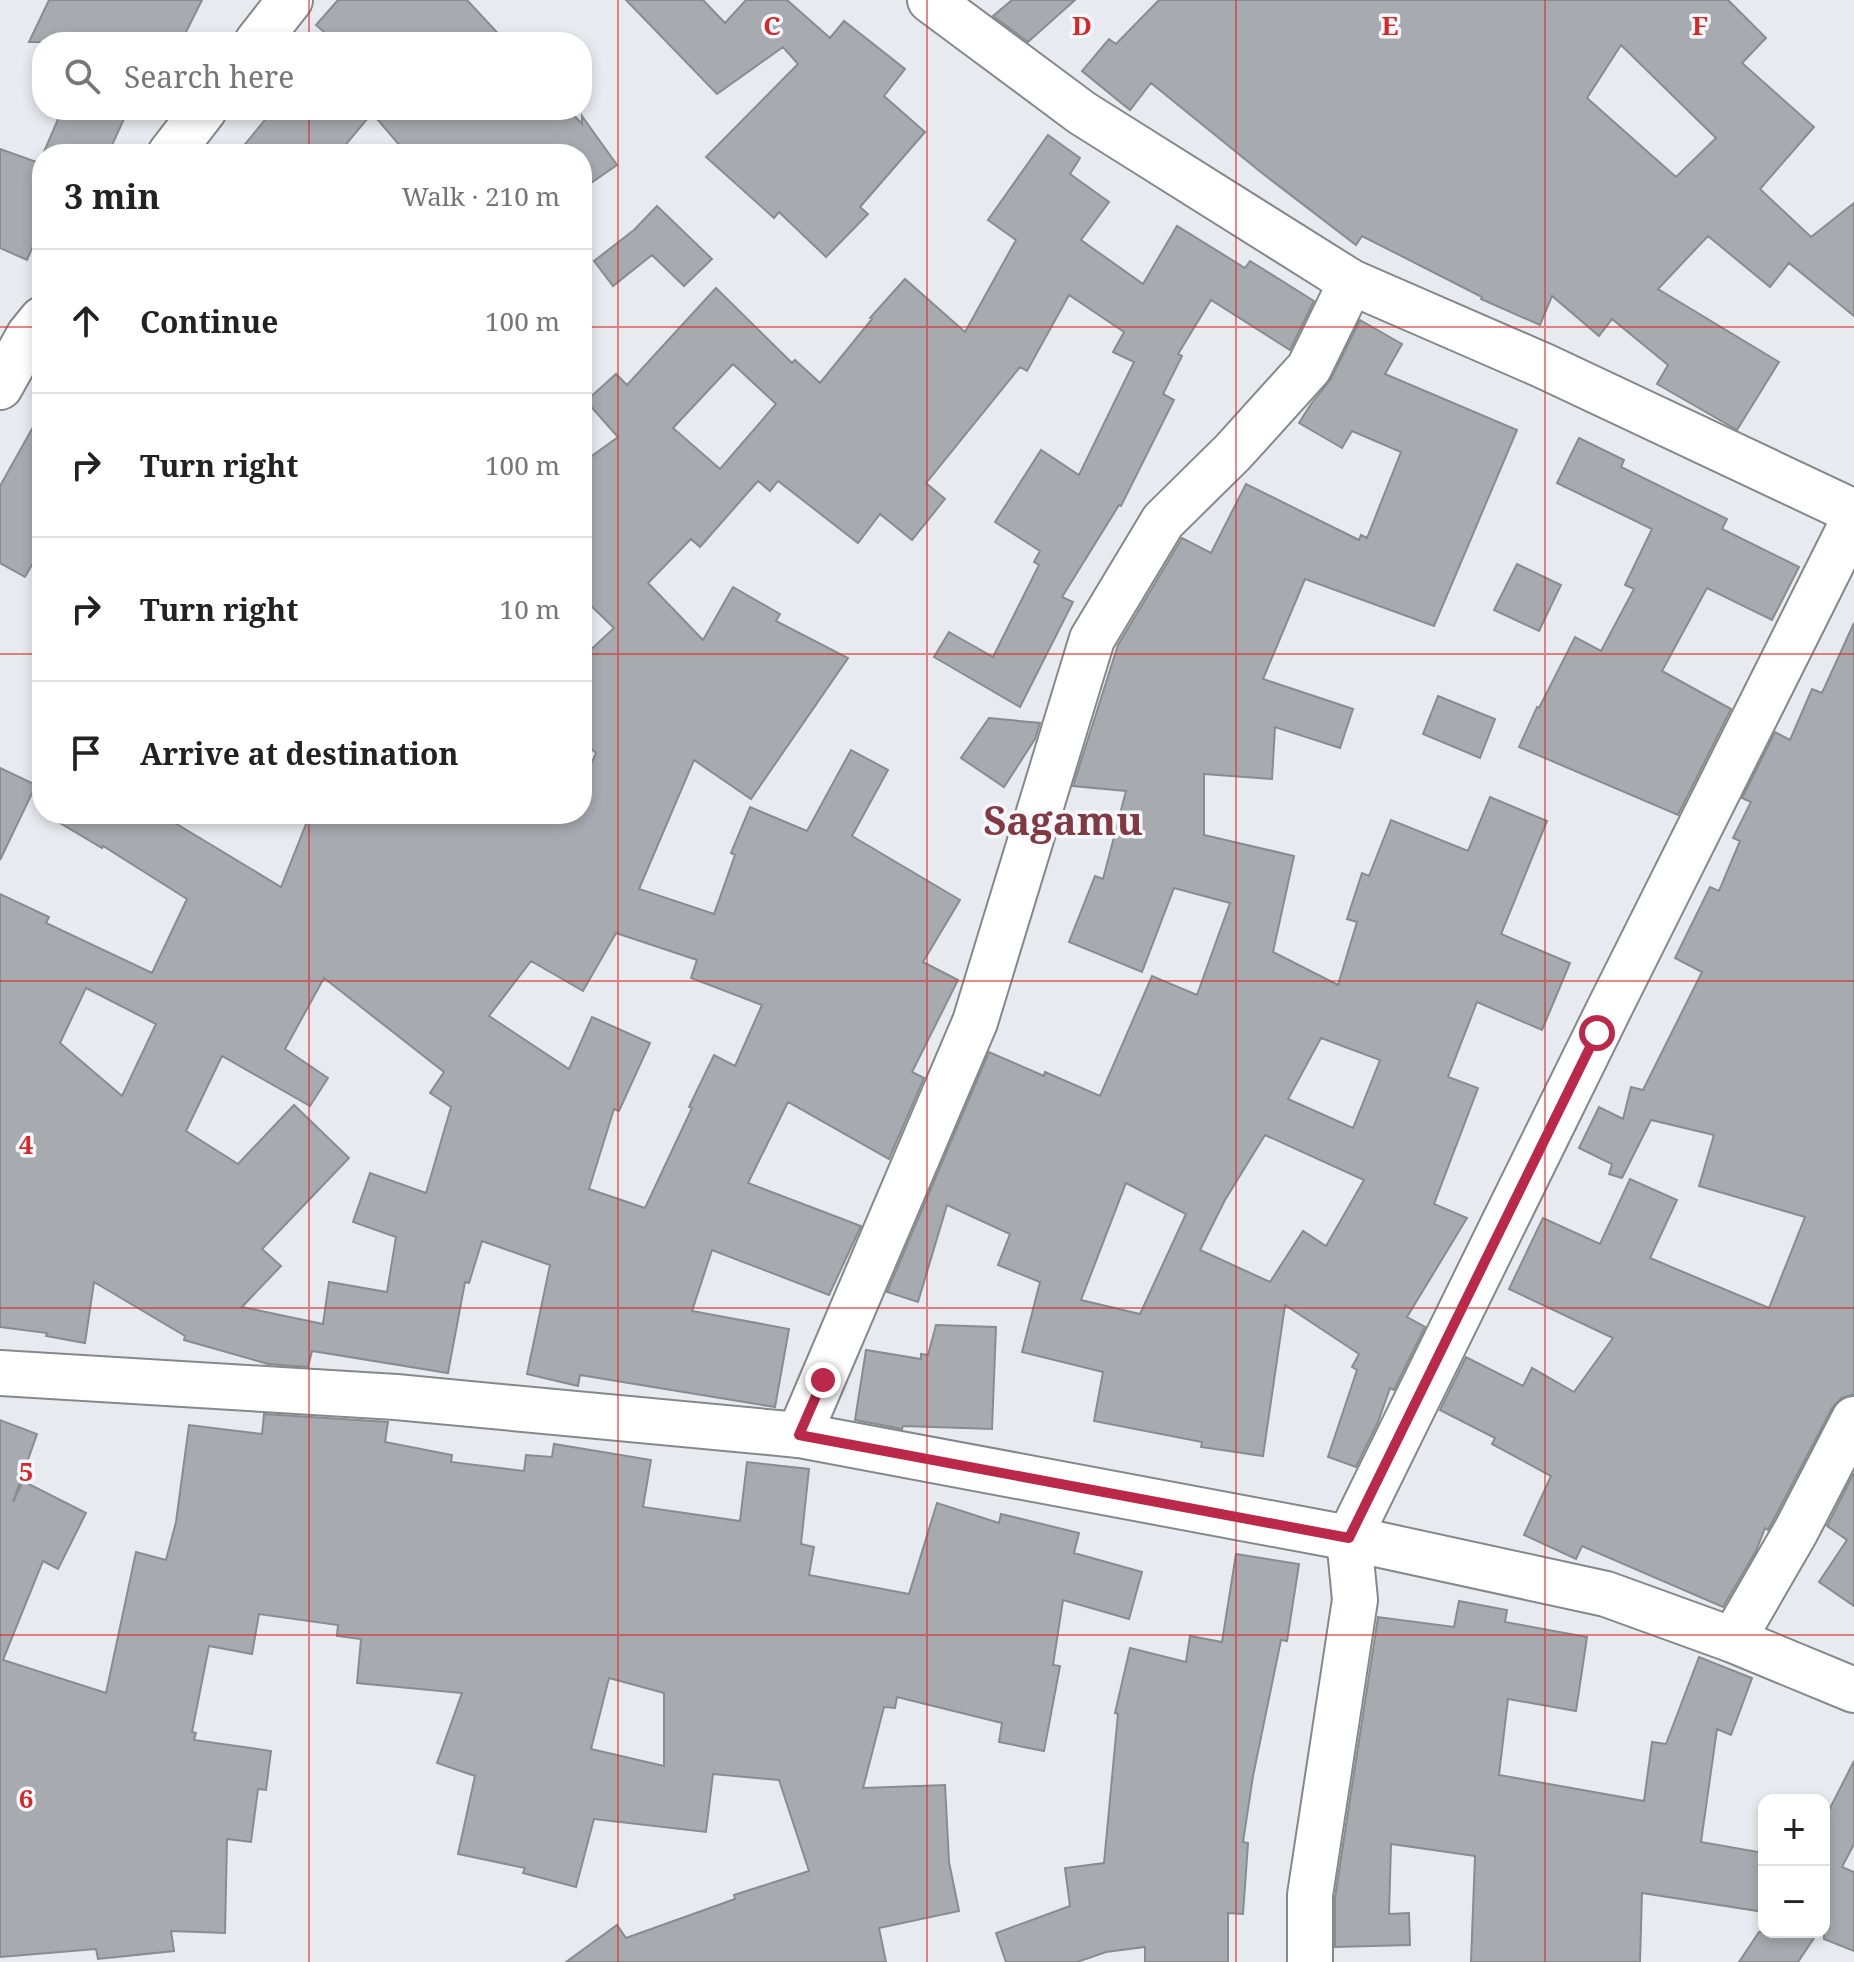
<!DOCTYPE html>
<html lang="en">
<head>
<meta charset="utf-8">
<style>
  body { margin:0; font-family:"Noto Serif",serif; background:#f2f2f2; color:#222 }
  .controls { position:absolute; right:24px; bottom:24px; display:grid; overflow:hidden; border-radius:16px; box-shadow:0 4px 12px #0003 }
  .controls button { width:72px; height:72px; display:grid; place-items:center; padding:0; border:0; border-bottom:2px solid #e0e0e0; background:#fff; color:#222; font:40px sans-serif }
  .stop { position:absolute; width:24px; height:24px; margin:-18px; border:6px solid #ba2949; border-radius:50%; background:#fff }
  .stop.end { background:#ba2949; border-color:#fff; box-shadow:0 2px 8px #0008 }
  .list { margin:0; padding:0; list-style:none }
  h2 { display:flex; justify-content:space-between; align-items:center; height:104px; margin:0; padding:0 32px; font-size:34px }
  h2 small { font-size:26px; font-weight:400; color:#767676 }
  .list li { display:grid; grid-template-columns:52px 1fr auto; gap:24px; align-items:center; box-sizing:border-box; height:144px; padding:0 32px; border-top:2px solid #e0e0e0 }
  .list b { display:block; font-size:30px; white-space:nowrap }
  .list em { font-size:26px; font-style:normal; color:#767676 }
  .icon { flex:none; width:44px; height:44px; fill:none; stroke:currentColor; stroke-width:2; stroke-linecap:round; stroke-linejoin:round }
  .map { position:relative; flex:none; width:1854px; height:1962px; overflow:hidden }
  .search { position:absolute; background:#fff; box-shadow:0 4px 12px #0003; left:32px; top:32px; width:560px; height:88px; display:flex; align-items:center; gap:20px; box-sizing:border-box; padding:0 28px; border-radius:32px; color:#767676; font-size:30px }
  .panel { position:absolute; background:#fff; box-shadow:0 4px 12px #0003; left:32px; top:144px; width:560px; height:680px; border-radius:32px }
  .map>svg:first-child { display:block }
  .building { fill:#a7abaf; stroke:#888c8f; stroke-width:2; fill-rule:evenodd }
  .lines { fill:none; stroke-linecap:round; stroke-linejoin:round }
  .minor-casing { stroke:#85888b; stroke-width:48 }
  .tertiary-casing { stroke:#85888b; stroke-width:48 }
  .minor { stroke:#fff; stroke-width:44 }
  .tertiary { stroke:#fff; stroke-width:44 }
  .route { stroke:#ba2949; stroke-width:10 }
  .grid { fill:none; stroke:#d62828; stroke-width:2; stroke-opacity:0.55 }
  .labels { text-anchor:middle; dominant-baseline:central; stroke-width:7; stroke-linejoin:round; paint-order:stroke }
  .town-label { font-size:40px; font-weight:bold; fill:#813942; stroke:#f4f8fc }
  .grid-label { font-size:26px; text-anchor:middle; font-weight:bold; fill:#d62828; stroke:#f4f8fc; stroke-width:7; stroke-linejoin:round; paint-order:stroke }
</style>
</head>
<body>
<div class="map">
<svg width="1854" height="1962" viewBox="0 0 1854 1962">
  <rect width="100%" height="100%" fill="#e7ebef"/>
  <path class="building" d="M49,0H202L181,42H29Z
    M338,0H467L506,42H335L316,25Z
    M626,0H703L725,23L746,0H787L830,38L844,21L905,69L884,96L925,132L860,207L868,214L826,257L779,212L774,218L706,157L798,64L783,47L717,94Z
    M1012,0H1075L1028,42L993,16Z
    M1159,0H1728L1766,38L1742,63L1814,127L1760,189L1811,237L1854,203V316L1789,263L1770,287L1708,236L1658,289L1779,362L1737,430L1657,384L1668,365L1612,319L1599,336L1552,296L1540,325L1481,299L1482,297L1362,236L1356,245L1262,173L1151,83L1130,110L1082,71L1109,39L1116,44ZM1621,45L1716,138L1676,177L1587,98Z
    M62,110H128L108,154H43Z
    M273,110H569L582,124V116L617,165L582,189V154H407L372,113L338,154H237Z
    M1048,135L1080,158L1070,174L1109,202L1081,240L1143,284L1177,226L1245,268L1250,261L1314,301L1290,350L1211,300L1178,354L1182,356L1163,394L1174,400L1121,506L1119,505L1062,597L1073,602L1020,707L934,657L949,632L993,657L1039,565L1034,562L1040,551L995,522L1041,450L1079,475L1134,362L1113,352L1124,332L1069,295L1027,371L1020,367L926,483L945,499L912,540L880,514L858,543L778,481L770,491L758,481L700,547L691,539L648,583L703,640L733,587L780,614L776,621L848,658L751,799L694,760L639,889L714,914L735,855L731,853L750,807L807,831L851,750L888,770L852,836L960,900L923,962L958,980L912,1072L924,1078L889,1159L788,1102L748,1183L861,1226L829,1295L712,1250L692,1311L789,1329L775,1407L580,1375L578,1386L527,1374L550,1265L482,1241L469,1283L465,1282L448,1373L312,1351L308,1367L268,1364L184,1340L185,1336L94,1282L85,1343L46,1336L47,1333L0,1327V894L49,917L46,923L152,973L187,899L103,846L102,848L45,814H160L281,887L310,814H582V785L596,753L582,741V658L614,628L582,597V463L618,437L586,401L616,374L627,385L716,288L792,363L795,360L820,383L872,319L870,318L905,279L965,332L1016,240L988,220ZM733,364L776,404L720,469L673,428ZM616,933L697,960L691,978L762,1005L735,1066L714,1055L689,1107L692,1108L645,1208L589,1189L614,1109L619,1111L650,1043L592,1017L569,1069L489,1016L531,961L583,991ZM324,978L444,1072L430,1093L451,1107L426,1193L370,1173L353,1222L396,1237L387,1292L329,1282L323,1324L242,1307L281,1266L262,1249L349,1158L294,1105L238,1164L186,1131L222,1056L310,1106L328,1078L285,1049ZM86,988L156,1024L122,1096L60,1043Z
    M0,149L42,164V225L27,260L0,248Z
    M657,206L712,259L684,286L652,255L613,286L594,261L634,230Z
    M1360,320L1402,344L1385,374L1517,430L1434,626L1305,579L1263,679L1353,709L1340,748L1275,727L1272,779L1204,774V835L1294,856L1273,952L1338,985L1357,922L1347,919L1362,873L1369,876L1391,820L1468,851L1490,797L1547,821L1501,934L1570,963L1542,1030L1477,1002L1448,1077L1478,1088L1434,1204L1467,1218L1407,1317L1425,1327L1394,1390L1390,1388L1378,1422L1356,1467L1328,1457L1357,1370L1352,1367L1359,1354L1285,1305L1263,1456L1201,1447L1202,1442L1094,1421L1103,1372L1022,1352L1040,1282L998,1265L1010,1234L947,1205L918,1302L887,1292L989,1052L1044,1076L1045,1072L1100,1096L1152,976L1197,995L1230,903L1174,888L1142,972L1069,942L1095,876L1103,879L1126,791L1073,786L1118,645L1182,538L1211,553L1246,484L1359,540L1361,535L1367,538L1401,452L1352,431L1342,448L1299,423L1311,404L1331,379ZM1321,1038L1380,1060L1353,1128L1288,1099ZM1265,1135L1364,1180L1326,1246L1303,1231L1270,1282L1200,1250L1225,1200ZM1126,1183L1186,1214L1140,1314L1081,1300Z
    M42,411V547L25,577L0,563V486Z
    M1579,438L1624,460L1621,467L1727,519L1722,529L1799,567L1772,620L1707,588L1662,671L1731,709L1678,815L1519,747L1537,707L1539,708L1575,637L1601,651L1634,589L1625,585L1652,529L1557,483Z
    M1517,564L1561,585L1539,631L1494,610Z
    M1854,623V1394L1841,1398L1832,1408L1774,1519L1768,1530L1765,1528L1756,1551L1723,1607L1582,1546L1576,1559L1524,1535L1551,1476L1492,1444L1495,1438L1440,1410L1466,1357L1523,1386L1532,1368L1574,1392L1613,1338L1509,1289L1543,1218L1600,1244L1630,1179L1677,1200L1650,1258L1769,1308L1805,1217L1699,1186L1714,1135L1651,1120L1622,1178L1609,1174L1612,1164L1579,1148L1599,1107L1623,1119L1631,1087L1643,1090L1702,972L1675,958L1710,887L1719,891L1740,841L1733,838L1751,802L1742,798L1775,732L1790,740L1812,689L1822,693Z
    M1438,696L1495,719L1480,758L1423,734Z
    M989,718L1040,723L1035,739L1004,787L961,758Z
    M0,768L36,785L0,860Z
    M936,1325L996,1327L992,1429L903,1426L902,1429L855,1420L866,1350L921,1359V1354L928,1355Z
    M264,1414L388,1422L385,1442L452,1455L451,1462L524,1471L526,1455L552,1457L554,1444L651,1460L643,1507L740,1521L747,1462L809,1469L801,1544L814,1547L809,1575L909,1594L937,1503L999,1523L1001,1514L1079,1533L1074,1553L1142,1572L1129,1619L1063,1600L1053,1665L1060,1666L1044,1751L999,1742L1002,1723L897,1697L895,1708L884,1707L863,1788L945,1785L949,1862L959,1911L879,1928L886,1962H566L617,1925L626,1938L735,1899L734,1895L809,1871L779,1780L713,1774L706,1832L594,1819L576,1887L523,1873L525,1868L458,1854L475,1776L437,1763L462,1693L357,1683L361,1639L337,1636L338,1625L259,1614L252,1654L209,1646L192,1732L196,1733L194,1740L271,1751L266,1790L258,1789L251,1842L227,1839L225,1933L171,1931L174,1951L98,1959L96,1949L0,1957V1420L37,1434L13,1502L23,1481L86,1513L58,1569L43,1561L3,1660L106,1693L136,1552L166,1560L176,1522L189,1425L262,1434ZM609,1678L664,1693V1766L591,1749Z
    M1854,1473V1606L1819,1582L1847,1540L1827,1526Z
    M1236,1554L1299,1564L1287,1641L1281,1640L1253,1776L1243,1842L1248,1843L1243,1914L1228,1913V1962H1145V1947L1106,1952L1077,1962H1006L996,1933L1070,1906L1065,1868L1104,1863L1118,1714L1115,1713L1130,1648L1186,1662L1190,1636L1222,1642Z
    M1459,1601L1507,1610L1505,1622L1587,1637L1576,1711L1508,1699L1499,1775L1644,1801L1652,1742L1666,1744L1699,1657L1752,1678L1731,1735L1717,1729L1701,1842L1764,1853V1912L1642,1893L1640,1962H1471L1475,1856L1391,1844L1389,1914L1409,1913L1410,1945L1335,1947V1897L1378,1617L1454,1627Z
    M1854,1761V1844L1842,1867L1854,1872V1951L1824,1939V1820Z
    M1759,1932H1818L1798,1962H1739Z"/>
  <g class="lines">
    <defs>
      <path id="minor" d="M257,42L290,0
        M170,154L204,110
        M0,387L29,335L42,319
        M799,1435L975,1022L1092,639L1163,521L1233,452L1309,368L1351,282
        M1733,1640L1796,1531L1854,1419
        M1310,1962V1895L1355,1600L1349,1538L1611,1005L1854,519"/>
      <path id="tertiary" d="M930,0L1082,113L1351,282L1544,366L1854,512
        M0,1373L396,1397L799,1435L1349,1538L1606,1594L1733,1640L1854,1690"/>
    </defs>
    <use href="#minor" class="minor-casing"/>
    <use href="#tertiary" class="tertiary-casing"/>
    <use href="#minor" class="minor"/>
    <use href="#tertiary" class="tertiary"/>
  </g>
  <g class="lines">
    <path class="route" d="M823,1380L799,1435L1349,1538L1597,1033"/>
  </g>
  <path class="grid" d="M309,0V42M618,0V1962M927,0V1962M1236,0V1962M1545,0V1962M309,110V154M0,327H42M582,327H1854M0,654H42M582,654H1854M309,814V1962M0,981H1854M0,1308H1854M0,1635H1854"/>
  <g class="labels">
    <g class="town-label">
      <text x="1063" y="819">Sagamu</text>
    </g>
  </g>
  <g class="grid-label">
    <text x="772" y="35">C</text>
    <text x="1082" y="35">D</text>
    <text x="1390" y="35">E</text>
    <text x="1700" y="35">F</text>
    <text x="26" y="1154">4</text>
    <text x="26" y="1481">5</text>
    <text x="26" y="1808">6</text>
  </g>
</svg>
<div class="controls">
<button>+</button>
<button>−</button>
</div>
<div class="stop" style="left:1597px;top:1033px"></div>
<div class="stop end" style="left:823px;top:1380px"></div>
<div class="search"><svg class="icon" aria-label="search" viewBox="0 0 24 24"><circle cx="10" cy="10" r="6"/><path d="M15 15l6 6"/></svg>Search here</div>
<section class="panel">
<h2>3 min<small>Walk · 210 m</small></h2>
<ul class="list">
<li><svg class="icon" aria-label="ahead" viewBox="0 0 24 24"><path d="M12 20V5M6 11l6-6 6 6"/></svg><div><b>Continue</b></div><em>100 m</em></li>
<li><svg class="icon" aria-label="right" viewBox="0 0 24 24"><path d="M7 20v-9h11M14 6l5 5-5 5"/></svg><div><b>Turn right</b></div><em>100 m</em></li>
<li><svg class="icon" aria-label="right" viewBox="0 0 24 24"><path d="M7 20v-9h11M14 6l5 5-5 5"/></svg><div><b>Turn right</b></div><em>10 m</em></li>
<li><svg class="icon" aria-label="arrive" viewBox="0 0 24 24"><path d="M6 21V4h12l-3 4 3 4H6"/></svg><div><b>Arrive at destination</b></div></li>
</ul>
</section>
</div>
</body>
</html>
